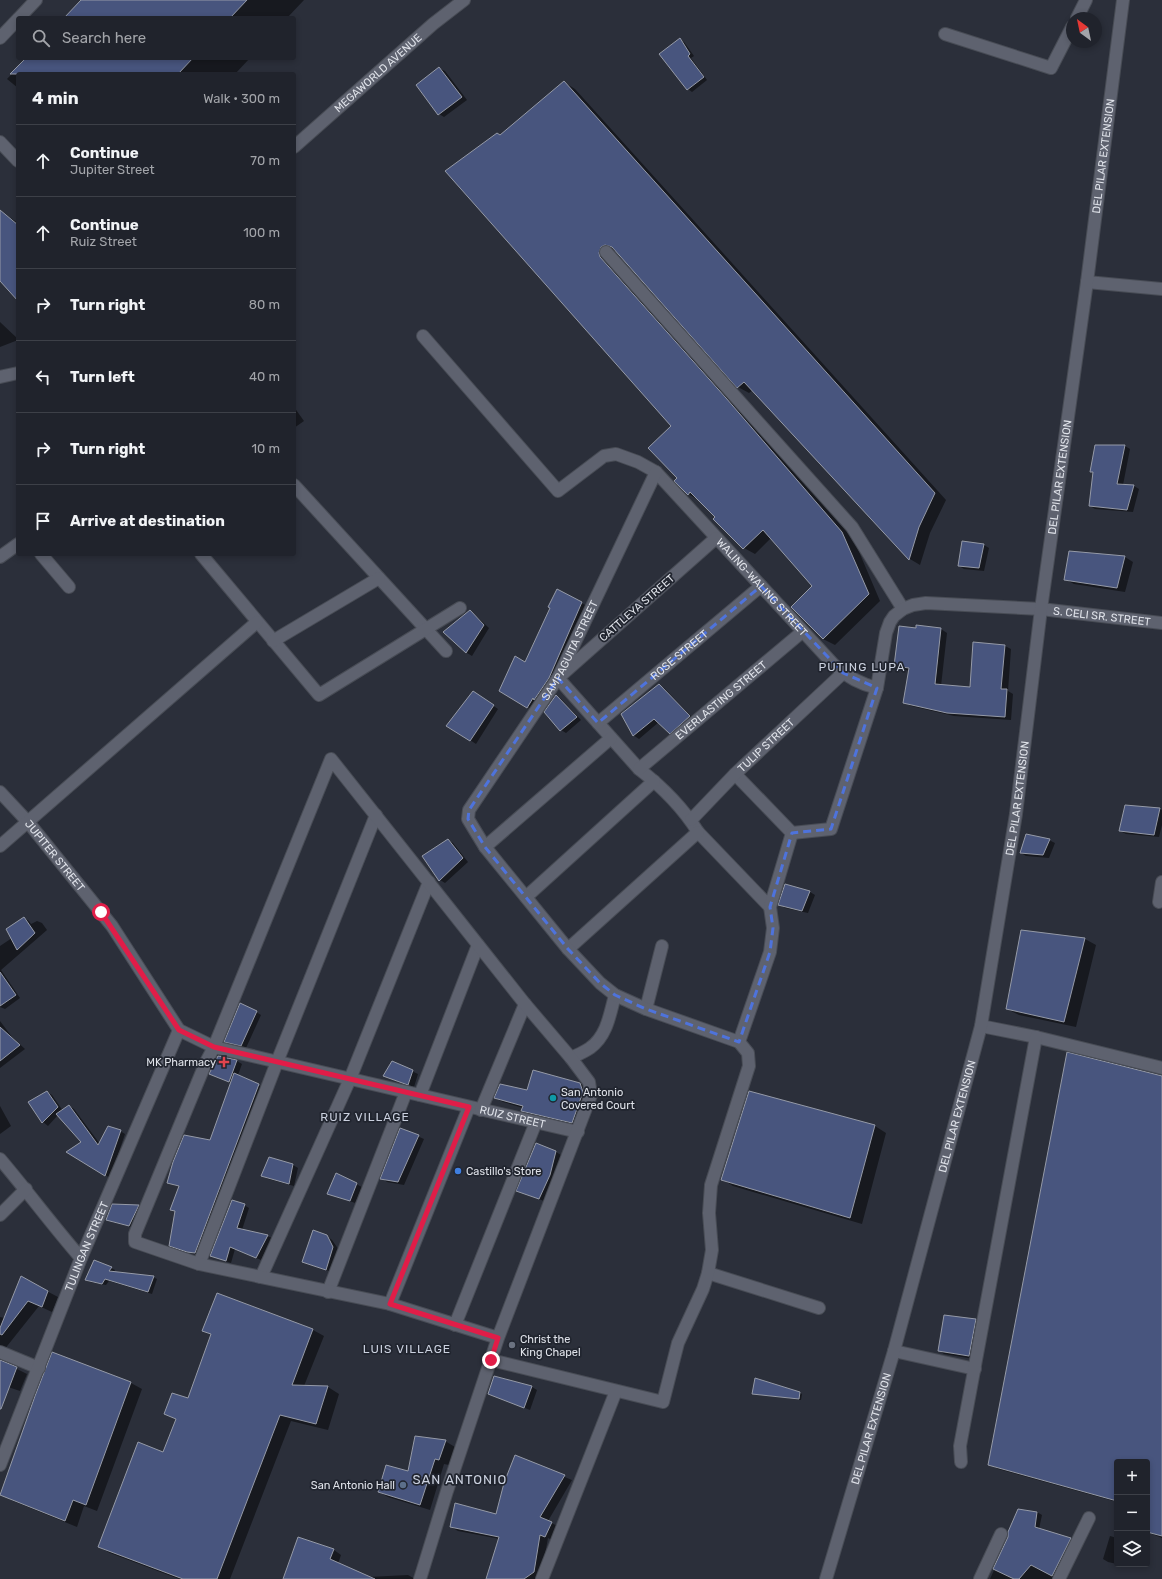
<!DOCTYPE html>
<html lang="en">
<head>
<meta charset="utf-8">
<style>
  body { margin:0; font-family:Rubik,sans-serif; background:#2d2f38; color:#f1f3f6 }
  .controls { position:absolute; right:12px; bottom:12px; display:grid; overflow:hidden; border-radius:4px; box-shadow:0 2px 6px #0003 }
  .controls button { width:36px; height:36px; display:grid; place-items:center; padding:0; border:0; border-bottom:1px solid #3d4048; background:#20232c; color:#f1f3f6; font:20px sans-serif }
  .compass { position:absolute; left:1066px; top:12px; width:36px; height:36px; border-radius:50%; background:#20232c; box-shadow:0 2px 6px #0003; rotate:327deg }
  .stop { position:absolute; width:12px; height:12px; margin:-9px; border:3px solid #e11d48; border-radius:50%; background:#fff }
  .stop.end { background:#e11d48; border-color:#fff; box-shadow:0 1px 4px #0008 }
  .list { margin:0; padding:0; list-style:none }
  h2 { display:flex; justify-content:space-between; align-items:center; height:52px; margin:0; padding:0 16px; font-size:17px }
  h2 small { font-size:13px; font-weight:400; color:#a2a4a9 }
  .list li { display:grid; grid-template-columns:26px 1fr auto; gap:12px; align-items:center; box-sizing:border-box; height:72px; padding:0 16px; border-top:1px solid #3d4048 }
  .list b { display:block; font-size:15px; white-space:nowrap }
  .list p { margin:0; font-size:13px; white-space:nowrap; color:#a2a4a9 }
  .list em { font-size:13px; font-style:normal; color:#a2a4a9 }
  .icon { flex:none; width:22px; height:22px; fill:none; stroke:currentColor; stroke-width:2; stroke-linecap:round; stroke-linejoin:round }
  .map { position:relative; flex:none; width:1162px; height:1579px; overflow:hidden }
  .search { position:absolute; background:#20232c; box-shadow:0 2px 6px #0003; left:16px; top:16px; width:280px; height:44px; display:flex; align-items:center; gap:10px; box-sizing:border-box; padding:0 14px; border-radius:4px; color:#a2a4a9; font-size:15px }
  .panel { position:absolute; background:#20232c; box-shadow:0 2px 6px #0003; left:16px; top:72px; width:280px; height:484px; border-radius:4px }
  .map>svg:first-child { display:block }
  .shadow { fill:#0007 }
  .building { fill:#48557e; stroke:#959aa7 }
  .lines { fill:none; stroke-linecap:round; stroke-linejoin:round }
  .minor-casing { stroke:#484c55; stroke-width:14 }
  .minor { stroke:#5e626f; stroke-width:12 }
  .route { stroke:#e11d48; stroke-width:5 }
  .marked { fill:none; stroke:#4e73dc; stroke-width:3; stroke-dasharray:8 5; stroke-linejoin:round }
  .health-dot { fill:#e0444e; stroke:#21252f; stroke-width:1.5 }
  .culture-dot { fill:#0f9aa8; stroke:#21252f; stroke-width:1.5 }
  .shop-dot { fill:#3f7fe0; stroke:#21252f; stroke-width:1.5 }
  .worship-dot { fill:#6b7280; stroke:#21252f; stroke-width:1.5 }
  .service-dot { fill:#5c6f8a; stroke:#21252f; stroke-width:1.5 }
  .labels { text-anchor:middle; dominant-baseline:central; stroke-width:3.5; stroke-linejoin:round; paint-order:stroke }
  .street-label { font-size:11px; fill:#dfe2e9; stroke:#21252f }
  .poi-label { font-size:11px; fill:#dfe2e9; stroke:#21252f; text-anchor:start }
  .neighbourhood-label { font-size:12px; letter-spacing:1px; fill:#cbd1df; stroke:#21252f }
  .quarter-label { font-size:13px; letter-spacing:1px; fill:#cbd1df; stroke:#21252f }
</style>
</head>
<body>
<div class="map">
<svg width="1162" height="1579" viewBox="0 0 1162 1579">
  <rect width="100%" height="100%" fill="#2b2f3a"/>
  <path class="shadow" d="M83,0H304L287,18H66Z
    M680,40L684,42L694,56L691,58L707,80L692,92L688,89Z
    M27,58H250L235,74H18V88L7,79Z
    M439,68L445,71L467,100L444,117L439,114Z
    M564,82L575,89L946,500L930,533L920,565L910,559L753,390L749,393L738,387L616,250L610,257L854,540L880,601L835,645L823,639L814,586L771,538L755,554L744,548L699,500L688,494L679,478L672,426L501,136Z
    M0,211L18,223V300L0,279Z
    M0,322L18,339V340L0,347Z
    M294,407L304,421L294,428Z
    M1096,446H1125L1130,449L1123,485L1134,486L1139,489L1133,512L1095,509L1090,506L1094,473L1091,471Z
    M984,545L989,548L984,571L964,569L959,566Z
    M1069,552L1125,557L1133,562L1125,592L1074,584L1065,579Z
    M557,590L587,606L554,681L533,710L500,690L525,663L551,608Z
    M470,611L475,615L489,628L472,656L467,653L445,632Z
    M917,626L941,629L947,633L941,686L971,688L1005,646L1011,649L1008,691L1013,694L1011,720L954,716L911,706L904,702L910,671L901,669L895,666L916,630Z
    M659,685L664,688L695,720L676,736L659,722L639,739L633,735Z
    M479,696L498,709L476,744L470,740Z
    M556,696L561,699L581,720L566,733L561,730Z
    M1160,809L1162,810V825L1159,837L1126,834L1120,831Z
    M448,840L453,843L468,862L445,883L440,880L423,857Z
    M1049,840L1055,843L1049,858L1026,856L1021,853Z
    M785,886L810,892L815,895L808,913L785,908L780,905Z
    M24,918L29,921L31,924L37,921L42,923L47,930L1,970L20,998L5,1009L0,1007V946L12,938Z
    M1085,939L1096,945L1076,1027L1019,1015L1007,1009Z
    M256,1012L261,1015L246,1048L231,1044L226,1041Z
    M0,1021L12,1037L25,1049L0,1068Z
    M237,1061L242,1064L238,1075L264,1088L201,1256L176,1248L170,1245L176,1212L171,1209L180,1187L168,1183L210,1142L231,1083L210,1074Z
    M392,1062L418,1074L414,1087L384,1076Z
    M1162,1077V1538L1147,1532V1462H1117V1502L998,1469L989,1464Z
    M580,1084L588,1088L580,1127L530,1115L523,1111V1108L503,1102L495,1098L528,1091Z
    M47,1092L52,1095L63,1111L69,1106L74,1109L100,1144L120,1131L125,1134L110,1178L68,1152L83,1142L58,1115L48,1126L43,1122L30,1103Z
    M749,1093L875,1126L886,1133L862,1224L733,1186L722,1179Z
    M0,1106L11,1126L0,1134Z
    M401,1129L424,1139L404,1185L387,1182L382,1178Z
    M556,1152L561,1155L555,1178L544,1201L518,1191Z
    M293,1165L298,1168L294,1186L268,1179L263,1176Z
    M356,1184L362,1187L355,1203L328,1193Z
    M113,1205L139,1206L144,1209L135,1228L112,1222L107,1219Z
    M244,1205L249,1208L242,1230L267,1236L272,1238L261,1260L235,1249L231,1263L211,1256Z
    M327,1236L332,1240L339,1250L332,1272L303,1262Z
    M111,1268L115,1270L114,1273L153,1277L157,1279L152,1294L109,1281L106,1285L90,1282L86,1280Z
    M22,1278L58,1297L52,1312L39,1306L0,1355V1317L5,1318Z
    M976,1320L981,1324L974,1359L944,1354L939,1350Z
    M204,1330H313L324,1336L304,1386L328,1387L339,1394L328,1430L291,1421L230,1579H179L110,1553L99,1547L164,1454L177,1420L165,1414L189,1400L212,1335Z
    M53,1354L131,1383L142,1389L97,1511L84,1506L77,1527L13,1501L2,1495Z
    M0,1359L5,1363L27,1374L20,1391L5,1386L0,1396Z
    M495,1377L532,1387L537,1390L530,1410L490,1394Z
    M753,1393H800L802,1394L801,1400Z
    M445,1441L455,1447L449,1465L444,1464L430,1510L388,1497L379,1492L408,1472Z
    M516,1457L572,1480L548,1521L559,1527L552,1540L548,1538L541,1576L538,1579H487L500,1539L458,1531L451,1527L497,1515Z
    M1018,1510L1037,1512L1042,1515L1039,1529L1075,1541L1056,1579H990L1009,1537Z
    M1110,1536L1117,1538V1564H1131L1130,1567L1108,1562L1103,1559Z
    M298,1538L334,1550L341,1555L338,1564L368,1577L408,1575L415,1579H290Z"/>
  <path class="building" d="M81,0H247L230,18H64Z
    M680,38L690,54L688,56L704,77L687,90L659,54Z
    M26,58H193L178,74H10Z
    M439,67L462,97L438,115L416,85Z
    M564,81L935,493L919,527L909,560L744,382L737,388L612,247L605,245L601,247L599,253L600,257L726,398L842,532L869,594L823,639L791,607L812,586L763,530L743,549L713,519L715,517L690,492L688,495L674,481L677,478L648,448L671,426L445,171L497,133L500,135Z
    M0,210L18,225V301L0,281Z
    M1095,445H1125L1117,484L1134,485L1127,510L1089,506L1093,472H1090Z
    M962,541L984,544L979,568L958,566Z
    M1069,551L1125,556L1117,588L1064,580Z
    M557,589L582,602L549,678L534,700L533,698L527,708L499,691L515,656L525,662L550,608L548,607Z
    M470,610L484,625L466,653L443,632Z
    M916,625L941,628L935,684L970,687L973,642L1005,645L1001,689H1007L1005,717L947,713L903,703L909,668L894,666L899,626L916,628Z
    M659,684L690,716L670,734L654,719L633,736L621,714Z
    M473,691L494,705L470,741L446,726Z
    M556,695L577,717L560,731L544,712Z
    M1125,805L1160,808L1154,835L1119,831Z
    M1026,834L1050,839L1043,855L1020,853Z
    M448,839L463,858L439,881L422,856Z
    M785,884L810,891L802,911L778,905Z
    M24,917L35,933L17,950L6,929Z
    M1021,930L1085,938L1064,1022L1006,1009Z
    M0,972L16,995L0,1006Z
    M240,1003L257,1011L241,1046L224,1042Z
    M0,1027L20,1045L0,1061Z
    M1067,1052L1162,1076V1536L1147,1532V1462H1117V1501L988,1465Z
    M218,1056L237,1060L229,1082L209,1074Z
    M392,1061L413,1070L408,1085L383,1076Z
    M533,1070L580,1083L583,1092L572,1123L521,1111L523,1106L494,1098L500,1084L527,1090Z
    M234,1073L259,1084L195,1253L187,1252L169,1246L175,1211L170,1210L179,1186L167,1183L173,1162L184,1135L210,1140Z
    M47,1091L58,1107L42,1123L28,1102Z
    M749,1091L875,1125L850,1218L721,1180Z
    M69,1105L98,1145L108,1126L121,1130L105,1176L66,1152L81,1142L56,1114Z
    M400,1128L419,1135L398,1182L380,1179Z
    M536,1143L556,1151L550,1175L539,1199L516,1191Z
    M269,1157L293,1164L289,1184L261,1176Z
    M336,1173L357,1183L350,1201L327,1194Z
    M232,1200L245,1204L237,1228L268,1235L256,1258L230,1247L226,1261L210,1256Z
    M112,1204L139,1205L129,1226L106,1220Z
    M313,1230L327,1235L333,1247L326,1270L302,1262Z
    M94,1260L112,1267L109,1271L154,1276L148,1292L105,1279L102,1284L85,1280Z
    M21,1276L48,1291L42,1307L28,1301L2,1335L0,1334V1328Z
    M217,1293L313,1329L292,1385L328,1386L316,1424L280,1415L217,1579H183L98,1547L138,1442L163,1452L176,1419L164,1414L172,1393L188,1398L211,1334L202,1331Z
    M944,1315L976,1319L969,1356L938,1351Z
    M52,1352L131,1382L86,1505L73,1500L65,1521L0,1495L35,1396Z
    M0,1360L17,1367L1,1409H0Z
    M494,1376L532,1386L524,1408L488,1394Z
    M755,1378L800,1392L799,1399L752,1394Z
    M415,1436L446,1440L439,1460L435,1459L420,1505L378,1492L386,1465L408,1471Z
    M515,1455L565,1475L540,1517L552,1522L545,1537L540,1535L534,1572L524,1579H486L499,1537L450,1527L455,1503L496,1514L504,1483Z
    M1018,1509L1037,1512L1035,1527L1071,1538L1052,1576L1031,1565L1019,1579H1014L993,1569L1008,1537V1532Z
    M298,1537L334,1549L330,1559L375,1579H283Z"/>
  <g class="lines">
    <defs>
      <g id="minor">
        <path d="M19,18L36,0"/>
        <path d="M1077,18L1086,0"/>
        <path d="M945,34L1051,68L1072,27"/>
        <path d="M0,38L18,19"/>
        <path d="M0,142L18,161"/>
        <path id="s1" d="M294,147L433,24L464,0"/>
        <path d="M606,252L852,527L903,609"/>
        <path d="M1087,282L1162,289"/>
        <path id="s2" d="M423,336L558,491L604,456L616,454L638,462L656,472L834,665C847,677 860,684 877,688"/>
        <path d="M0,377L18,373"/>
        <path d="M294,485L446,651"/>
        <path d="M716,538L558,678L639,769C661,786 683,808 698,832L770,907"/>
        <path d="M41,554L69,587"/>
        <path d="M201,554L319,695L460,608"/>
        <path d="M0,557L18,544"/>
        <path d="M273,641L379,578"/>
        <path id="s3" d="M598,723L761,586"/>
        <path id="s4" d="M639,769L802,632"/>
        <path d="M735,774L792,833L770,907L773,928L770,952L739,1042"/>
        <path id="s5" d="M0,792L28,822L112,926L179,1030L214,1047L578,1132"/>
        <path id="s6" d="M691,820L735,774L843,673"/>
        <path id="s7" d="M792,833L831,829L877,688L886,633L890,622L894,616L903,609L913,605L926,603L1041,609L1162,623"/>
        <path d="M0,846L257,622"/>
        <path d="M485,847L611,738"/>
        <path d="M526,897L654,781"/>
        <path d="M1159,902L1162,882"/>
        <path d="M568,949L698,832"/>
        <path d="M646,1009L662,946"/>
        <path d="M981,1026L1036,1037L1162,1068"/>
        <path d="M571,1058C577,1055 584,1052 590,1048C607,1036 610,1014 615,995"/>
        <path d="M420,1095L478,945"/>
        <path d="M481,1110L525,1004"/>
        <path d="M0,1159C28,1192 53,1226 81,1258"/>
        <path d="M0,1215L26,1189"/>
        <path d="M199,1264L277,1062L376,815"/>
        <path d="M708,1273L819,1308"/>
        <path d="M261,1277L350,1079L429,882"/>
        <path d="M328,1292L406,1092"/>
        <path d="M390,1304L469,1107"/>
        <path d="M455,1325L536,1122"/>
        <path d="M894,1351L975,1369"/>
        <path d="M0,1352L39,1368"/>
        <path id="s8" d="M491,1360L663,1402L678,1343L703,1289L708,1273L712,1250L709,1213L711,1185L749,1066L748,1053L739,1042L646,1009L615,995L600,983L568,949L485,847L468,819L469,810L558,678L656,472"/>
        <path d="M961,1462L960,1446L1036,1037"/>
        <path id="s9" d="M0,1465L81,1258L179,1030"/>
        <path d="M420,1579L447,1491L498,1338L591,1095L589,1082L571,1058L525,1004L331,759L214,1047L206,1062L135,1234V1242L199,1264L390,1304L498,1338"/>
        <path d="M542,1579L616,1391"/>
        <path id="s10" d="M826,1579L894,1351L981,1026L1016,814L1041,609L1087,282L1123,0"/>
        <path d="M980,1579L1001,1534"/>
        <path d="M1059,1579L1089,1518"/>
      </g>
    </defs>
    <use href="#minor" class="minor-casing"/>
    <use href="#minor" class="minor"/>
  </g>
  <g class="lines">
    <path class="route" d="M101,912L179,1030L214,1047L469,1107L390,1304L498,1338L491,1360"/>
  </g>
  <path class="marked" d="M761,586L843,673L877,688L831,829L792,833L770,907L773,928L770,952L739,1042L646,1009L615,995L600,983L568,949L485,847L468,819L469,810L558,678L598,723Z"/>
  <path class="health-dot" d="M222 1056h4v4h4v4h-4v4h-4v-4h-4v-4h4z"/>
  <circle class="culture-dot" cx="553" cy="1098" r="4"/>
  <circle class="shop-dot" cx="458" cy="1171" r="4"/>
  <circle class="worship-dot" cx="512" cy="1345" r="4"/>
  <circle class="service-dot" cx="403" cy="1485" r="4"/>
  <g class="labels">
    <g class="street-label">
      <text stroke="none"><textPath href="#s1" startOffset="112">MEGAWORLD AVENUE</textPath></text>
      <text stroke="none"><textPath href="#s10" startOffset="1453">DEL PILAR EXTENSION</textPath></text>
      <text stroke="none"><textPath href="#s10" startOffset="1129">DEL PILAR EXTENSION</textPath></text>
      <text stroke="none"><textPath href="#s2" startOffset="476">WALING-WALING STREET</textPath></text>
      <text transform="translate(637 608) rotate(-41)">CATTLEYA STREET</text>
      <text stroke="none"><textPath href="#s7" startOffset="474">S. CELI SR. STREET</textPath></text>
      <text stroke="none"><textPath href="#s8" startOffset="1116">SAMPAGUITA STREET</textPath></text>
      <text stroke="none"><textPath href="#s3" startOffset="106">ROSE STREET</textPath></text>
      <text stroke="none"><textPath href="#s4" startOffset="107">EVERLASTING STREET</textPath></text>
      <text stroke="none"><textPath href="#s6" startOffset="106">TULIP STREET</textPath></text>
      <text stroke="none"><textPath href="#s10" startOffset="805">DEL PILAR EXTENSION</textPath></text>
      <text stroke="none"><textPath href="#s5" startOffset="84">JUPITER STREET</textPath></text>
      <text stroke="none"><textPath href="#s10" startOffset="481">DEL PILAR EXTENSION</textPath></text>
      <text stroke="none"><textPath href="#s5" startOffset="644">RUIZ STREET</textPath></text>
      <text stroke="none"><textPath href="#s9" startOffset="235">TULINGAN STREET</textPath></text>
      <text stroke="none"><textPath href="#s10" startOffset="157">DEL PILAR EXTENSION</textPath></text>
    </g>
    <g class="poi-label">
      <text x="216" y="1062" text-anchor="end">MK Pharmacy</text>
      <text x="561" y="1092">San Antonio<tspan x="561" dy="13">Covered Court</tspan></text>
      <text x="466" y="1171">Castillo's Store</text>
      <text x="520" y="1339">Christ the<tspan x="520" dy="13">King Chapel</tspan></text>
      <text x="395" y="1485" text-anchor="end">San Antonio Hall</text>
    </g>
    <g class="neighbourhood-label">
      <text x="862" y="667">PUTING LUPA</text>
      <text x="365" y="1117">RUIZ VILLAGE</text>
      <text x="407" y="1349">LUIS VILLAGE</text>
    </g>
    <g class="quarter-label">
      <text x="460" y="1479">SAN ANTONIO</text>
    </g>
  </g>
</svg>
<div class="controls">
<button>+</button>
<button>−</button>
<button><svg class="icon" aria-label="layers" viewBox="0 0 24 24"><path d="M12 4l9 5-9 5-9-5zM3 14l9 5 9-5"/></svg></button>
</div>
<svg class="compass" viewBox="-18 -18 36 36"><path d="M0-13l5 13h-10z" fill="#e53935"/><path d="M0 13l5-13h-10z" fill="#a2a4a9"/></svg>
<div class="stop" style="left:101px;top:912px"></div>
<div class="stop end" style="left:491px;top:1360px"></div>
<div class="search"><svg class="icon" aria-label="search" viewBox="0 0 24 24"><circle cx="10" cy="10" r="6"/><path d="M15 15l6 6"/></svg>Search here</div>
<section class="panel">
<h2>4 min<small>Walk · 300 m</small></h2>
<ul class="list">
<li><svg class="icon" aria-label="ahead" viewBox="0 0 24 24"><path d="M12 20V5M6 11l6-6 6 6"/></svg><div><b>Continue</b><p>Jupiter Street</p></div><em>70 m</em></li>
<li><svg class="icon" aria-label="ahead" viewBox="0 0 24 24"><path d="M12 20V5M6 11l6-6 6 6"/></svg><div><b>Continue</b><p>Ruiz Street</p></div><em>100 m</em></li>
<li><svg class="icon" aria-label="right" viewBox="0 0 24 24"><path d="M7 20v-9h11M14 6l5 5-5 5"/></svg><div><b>Turn right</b></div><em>80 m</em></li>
<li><svg class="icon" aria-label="left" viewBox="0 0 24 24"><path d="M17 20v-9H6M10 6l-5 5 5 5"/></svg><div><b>Turn left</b></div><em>40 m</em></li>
<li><svg class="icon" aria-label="right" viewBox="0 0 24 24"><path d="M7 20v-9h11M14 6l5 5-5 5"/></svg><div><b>Turn right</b></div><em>10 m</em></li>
<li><svg class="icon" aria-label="arrive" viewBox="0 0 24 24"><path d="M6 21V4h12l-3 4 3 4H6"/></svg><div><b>Arrive at destination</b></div></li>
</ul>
</section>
</div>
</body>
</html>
